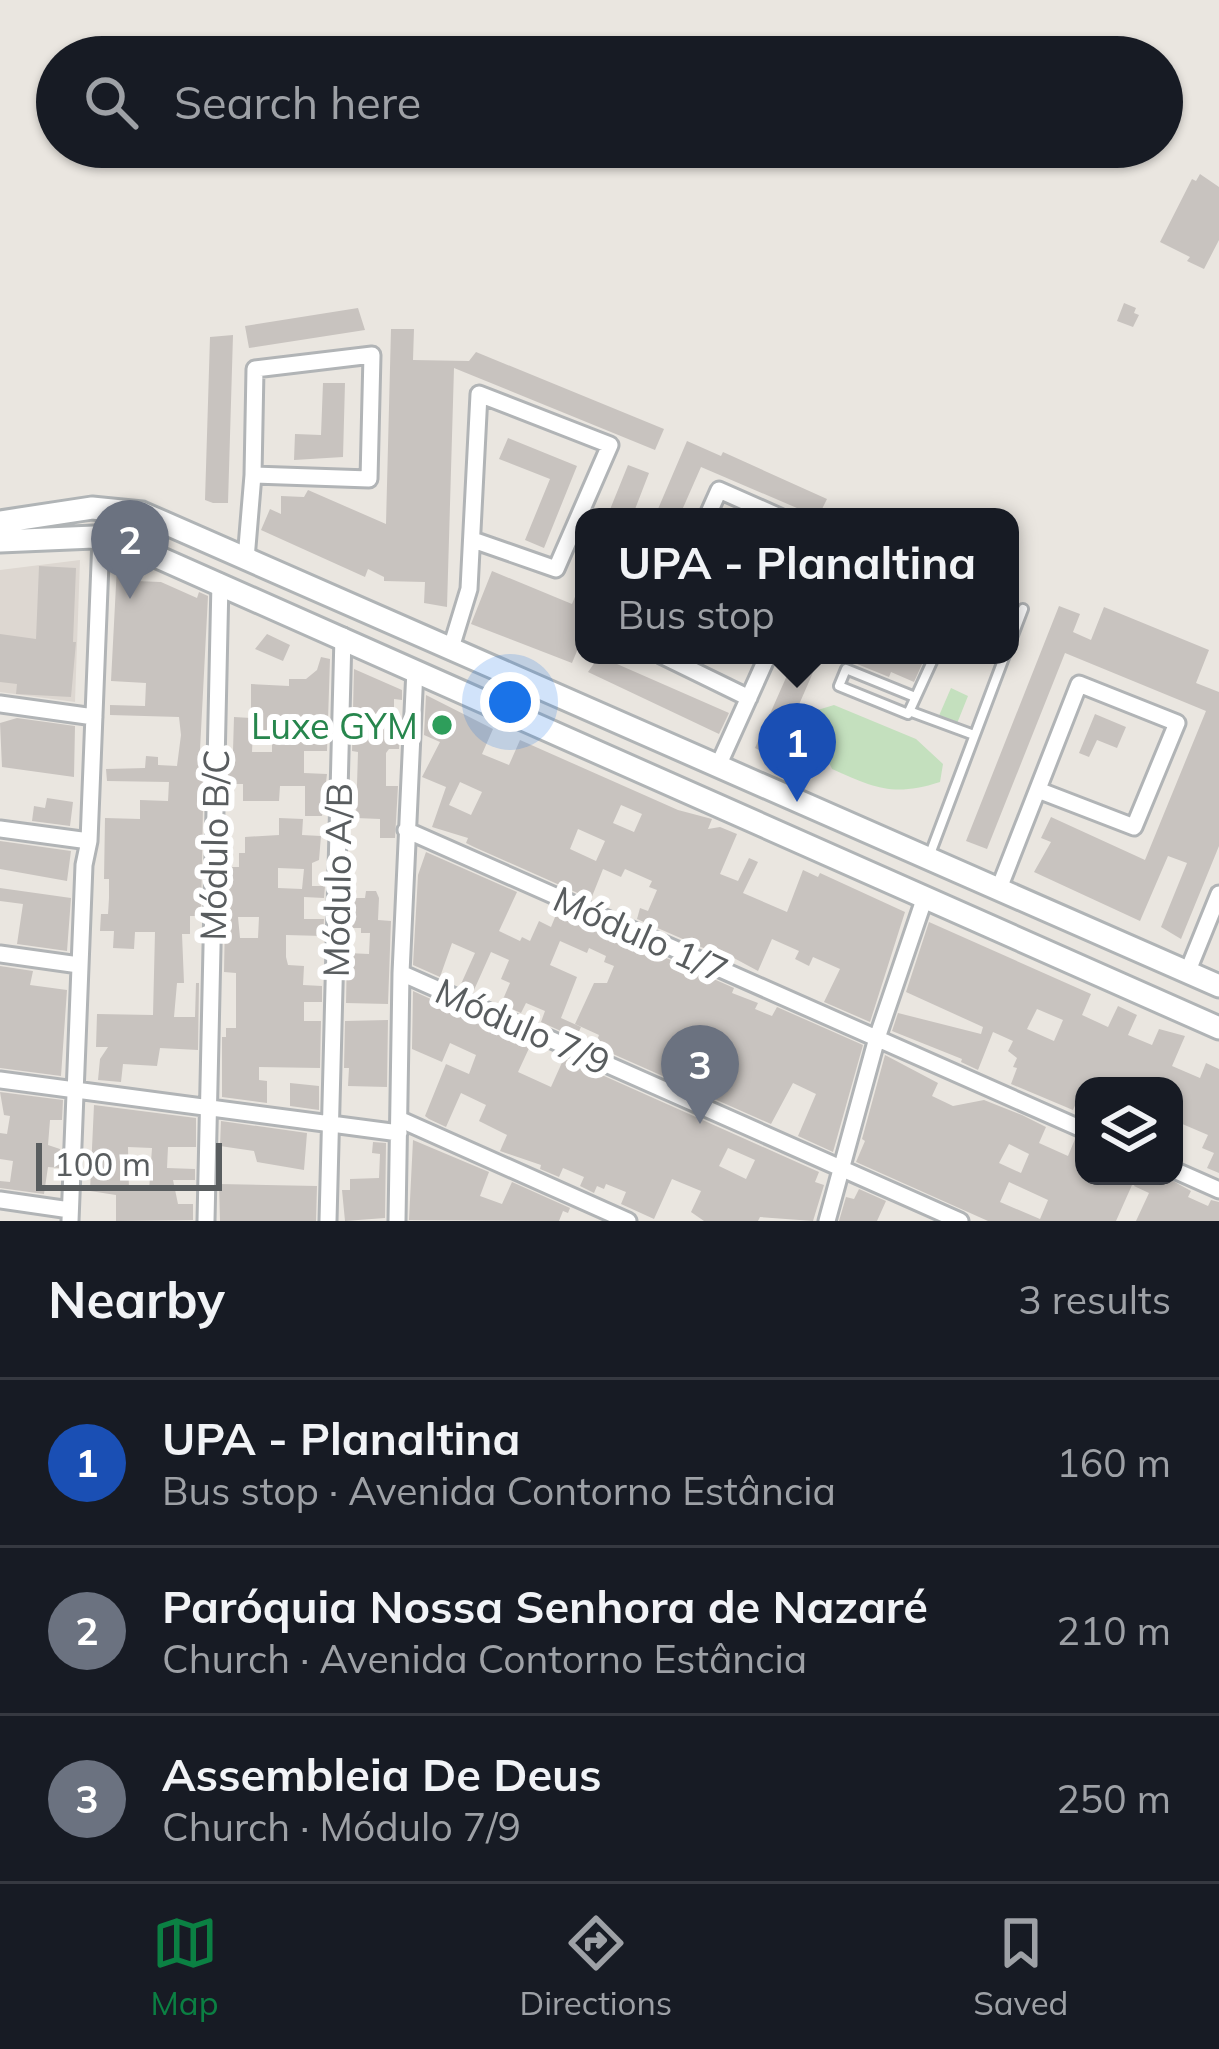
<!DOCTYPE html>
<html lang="en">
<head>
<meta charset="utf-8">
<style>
  body { margin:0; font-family:Mulish,sans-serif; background:#20242c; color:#f1f3f6 }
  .controls { position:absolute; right:36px; bottom:36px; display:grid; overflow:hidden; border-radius:24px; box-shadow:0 3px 9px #0004 }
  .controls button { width:108px; height:108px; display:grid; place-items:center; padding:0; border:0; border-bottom:3px solid #363941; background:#171b24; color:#f1f3f6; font:60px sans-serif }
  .scale { position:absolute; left:36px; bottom:30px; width:186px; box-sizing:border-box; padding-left:12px; border:6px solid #595d5f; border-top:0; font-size:33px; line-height:42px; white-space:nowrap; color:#595d5f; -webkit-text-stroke:9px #fff; paint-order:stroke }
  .you { position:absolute; left:510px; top:702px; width:42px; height:42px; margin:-30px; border:9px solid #fff; border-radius:50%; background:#1a73e8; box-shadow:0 0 0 18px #1a73e833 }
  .badge { display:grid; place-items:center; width:78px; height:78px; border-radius:50%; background:#0b8043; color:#fff; font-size:39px; font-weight:700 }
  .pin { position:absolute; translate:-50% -99px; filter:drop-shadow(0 3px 6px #0008) }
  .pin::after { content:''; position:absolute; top:63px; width:42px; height:36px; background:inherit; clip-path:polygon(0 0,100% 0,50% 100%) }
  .popup { position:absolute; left:575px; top:508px; width:444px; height:156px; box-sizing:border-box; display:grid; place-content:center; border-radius:24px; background:#171b24; filter:drop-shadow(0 3px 9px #0005); font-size:39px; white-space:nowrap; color:#9ea1a6 }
  .popup b { font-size:45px; color:#f1f3f6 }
  .popup::after { content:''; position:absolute; left:50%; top:100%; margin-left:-24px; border:24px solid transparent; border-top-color:#171b24 }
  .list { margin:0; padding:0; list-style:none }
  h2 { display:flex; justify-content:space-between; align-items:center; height:156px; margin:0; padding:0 48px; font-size:51px }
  h2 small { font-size:39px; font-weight:400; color:#9ea1a6 }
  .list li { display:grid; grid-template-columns:78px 1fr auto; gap:36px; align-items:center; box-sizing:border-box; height:168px; padding:0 48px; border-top:3px solid #363941 }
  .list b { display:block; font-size:45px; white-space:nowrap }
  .list p { margin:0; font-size:39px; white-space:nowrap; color:#9ea1a6 }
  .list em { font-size:39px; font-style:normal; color:#9ea1a6 }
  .icon { flex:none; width:66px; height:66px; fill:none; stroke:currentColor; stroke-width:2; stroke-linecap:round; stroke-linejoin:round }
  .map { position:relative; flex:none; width:1219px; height:1221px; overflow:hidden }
  .search { position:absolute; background:#171b24; box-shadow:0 3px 9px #0004; left:36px; right:36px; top:36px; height:132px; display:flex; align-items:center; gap:30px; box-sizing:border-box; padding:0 42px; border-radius:66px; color:#9ea1a6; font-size:45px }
  .sheet { height:660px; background:#171b24 }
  nav { display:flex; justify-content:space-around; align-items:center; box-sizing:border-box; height:168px; border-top:3px solid #363941; background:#171b24; font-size:33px; color:#9ea1a6 }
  nav a { display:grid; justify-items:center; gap:6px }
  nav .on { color:#0b8043 }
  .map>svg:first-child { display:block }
  .education { fill:#ddd7d1 }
  .green { fill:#c4e0be }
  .building { fill:#c8c3bf; fill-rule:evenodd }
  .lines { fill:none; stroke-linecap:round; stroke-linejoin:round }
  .lane-casing { stroke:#b1b4b6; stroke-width:14 }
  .street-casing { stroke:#b1b4b6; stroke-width:21 }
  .secondary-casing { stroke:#b0b4b6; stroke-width:27 }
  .lane { stroke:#fff; stroke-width:8 }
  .street { stroke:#fff; stroke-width:15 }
  .secondary { stroke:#fff; stroke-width:21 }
  .leisure-dot { fill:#2e9e5b; stroke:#fff; stroke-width:4.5 }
  .labels { text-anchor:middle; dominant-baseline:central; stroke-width:12; stroke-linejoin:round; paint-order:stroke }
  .leisure-label { font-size:36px; fill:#27864d; stroke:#fff; text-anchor:end }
  .street-label { font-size:36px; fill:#595d5f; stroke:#fff }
</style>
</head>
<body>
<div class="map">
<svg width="1219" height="1221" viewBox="0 0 1219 1221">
  <rect width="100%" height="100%" fill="#eae6e0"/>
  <path class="education" d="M80,560L75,702L0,692V570Z"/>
  <path class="green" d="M951,688L968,696L956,726L938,718Z
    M834,705L916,739L943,764L940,782C893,797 875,788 832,769L811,723V712Z"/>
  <path class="building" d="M1200,174L1219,187V240L1204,269L1187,261L1190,257L1160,242L1192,179L1196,181Z
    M1124,303L1136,308L1134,313L1139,315L1133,327L1117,321Z
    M358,308L365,330L249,348L245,326Z
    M391,329H414L413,360L469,361L476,352L664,429L655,450L454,368L447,607L424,603L425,582L384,581V577L368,569L365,577L261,530L270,509L281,514V496L304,497L308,490L386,524Z
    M233,335L228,503H213L205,500L210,337Z
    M323,383H345L343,457L294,460L295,434L321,435Z
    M508,438L577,466L544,548L525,540L550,479L499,459Z
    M687,441L721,456L723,452L827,499L818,517L701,467L679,517H663L665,512L658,509Z
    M628,465L649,473L632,517H613L609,512Z
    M39,566L76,568L73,642H76L71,697L16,694L17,684L0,682V634L36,639Z
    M117,566L137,575L136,581L161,582L197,598L199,592L208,596L200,750H204L201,916H190V934H182L184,983H177L174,1017H195L196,983H199L198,1050L160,1048L157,1066L123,1064L121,1082L98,1080L100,1059L108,1047H96L97,1014L153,1015L155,932H135L134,949L113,948L114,931H100L101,914H108L109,898V879H104L105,818L140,819V800L168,801L169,782L107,781L106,769L145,768L146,756L158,757V765L177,766L181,735L179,717L110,715V705L145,706L146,683L111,681Z
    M492,571L572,604L584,575V634L572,663L471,624Z
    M1059,606L1080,614L1073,632L1091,640L1104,607L1209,650L1196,683L1219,692V846L1181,939L1161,927L1187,863L1168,856L1140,921L1034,872L1051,842L1041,838L1051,817L1145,860L1206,711L1065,653L987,849L966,841Z
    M267,634L290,645L283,661L255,649Z
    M600,655H621L617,664L729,713L719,734L588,672Z
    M796,655H816L814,660L818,661L777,755L768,754L755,748Z
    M835,655H926L914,682L891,672L889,677Z
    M321,657L330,659L327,751H304V773L327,774L322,816H305V786H280L279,801H243V784H228V758L233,751L234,717L251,718V684L289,686V679H306L317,670ZM253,730L272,731V752H252Z
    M354,669L402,690V700L394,699V721H401L399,749H389L386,753V786H398L395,838H380V819L356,818L358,752L352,751Z
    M426,695L493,729L482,754L509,765L520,740L678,810L712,819L708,829L720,827L737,834L720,874L738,881L749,858L758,862L743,893L787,912L803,870L818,877L820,873L905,912L870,1022L824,1002L840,969L813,957L809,966L795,959L799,951L772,939L758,971L719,950L717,954L637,919L640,908L648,911L657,890L649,887L652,881L625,869L621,877L603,869L591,899L474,847L466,843L468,838L432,827L446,787L422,777L440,742L424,735ZM460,782L482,792L471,815L449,805ZM621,805L642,814L634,832L613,823ZM578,829L605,841L596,861L570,849Z
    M1095,714L1126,727L1117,748L1097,740L1089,757L1079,753Z
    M17,718L75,726L74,777L2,767L0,723Z
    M47,798L73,802L70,826L32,821L34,806L45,808Z
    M279,818L303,819L302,835L321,836L319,860L312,863V886H325L324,898L304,897V919H324L323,936L286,935V957L288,965L304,966L303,985L322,986V1002H304V1021H321L320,1068L259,1067V1080L267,1081V1103L222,1097V1037H226V1028H236V973L224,972L225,918H230L226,867H239V853H245V837L279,835ZM278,868L304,869L302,889L278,888ZM238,917H259L258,938H240Z
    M0,841L71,851L67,881L0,869Z
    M426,852L517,892L499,931L520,941L522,937L530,941L539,921L551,927L558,910L734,988L732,993L758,1003L755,1009L772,1016L777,1007L863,1045L833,1152L798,1136L816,1094L793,1083L771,1124L595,1046L599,1035L575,1024L594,983H607L614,966L604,962L606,956L589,948L587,953L560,941L550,965L577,977L561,1018L581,1027L576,1038L541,1022L545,1011L526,1003L521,1013L501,1004L510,983L501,979L509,960L491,952L474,990L461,984L475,953L452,943L440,977L413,965L418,875Z
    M0,888L71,898L67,951L17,944L23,904L0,901Z
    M366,891H376L379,898L378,920L391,921L388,1004L346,1003L347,953L369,954L370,933H361V928H352L351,924V898H365Z
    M929,922L1091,994L1082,1015L1108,1027L1118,1006L1137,1015L1128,1035L1152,1045L1159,1029L1185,1036L1172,1066L1200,1078L1206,1063L1219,1069V1173L1207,1168L1214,1153L1202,1148L1208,1135L1180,1123L1182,1119L1174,1115V1086H1137L1119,1078L1116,1086H1084L1073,1110L1011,1084L1017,1068L1013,1067L1017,1058L1008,1051L1013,1041L993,1032L978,1070L961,1062L962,1059L892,1031L898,1013L981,1034L983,1027L906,992ZM1037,1009L1063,1020L1054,1041L1027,1029Z
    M0,966L33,971L30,985L67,990L61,1076L0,1068Z
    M413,991L531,1044L518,1072L551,1087L564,1058L819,1172L815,1182L824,1185L813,1221L760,1217L758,1221H704L691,1212L701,1191L672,1179L654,1219L621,1204L626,1192L606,1184L604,1189L597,1186L594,1193L580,1186L584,1177L563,1168L559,1177L540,1169L541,1165L500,1151L507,1135L479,1121L486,1105L461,1093L446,1127L429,1119L425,1116L446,1064L469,1074L476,1055L450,1043L442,1062L412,1049ZM728,1148L755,1160L746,1179L719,1166Z
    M388,1020L387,1087L348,1086L349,1068H344L345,1021Z
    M885,1055L938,1083L932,1096L953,1106L984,1100L1022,1115L1046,1127L1039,1143L1068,1156L1075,1139L1084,1142V1176H1103L1132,1185L1116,1221H988L856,1162L865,1141L862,1139ZM1009,1144L1029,1154L1021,1173L999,1163ZM1009,1182L1048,1200L1040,1219L1000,1202Z
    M290,1083L319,1086V1110L290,1106Z
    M0,1092L63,1100L62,1120H50L48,1145L60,1149L59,1168L48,1167L44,1194L0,1188V1181L10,1182L13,1161L0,1159V1133L7,1134L10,1116L4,1115Z
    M94,1105L196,1118V1147H168L167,1168L195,1169V1180H173L178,1204H193V1220L116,1221V1195L90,1191ZM128,1147L152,1148L149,1191H129Z
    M221,1121L307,1133L304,1170L257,1162L254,1151L220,1146Z
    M413,1140L489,1172L480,1196L502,1204L512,1182L570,1208L568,1213L563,1211L559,1221L409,1220Z
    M373,1142L386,1143L385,1218L345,1221L342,1190H350V1179L379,1178L380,1154L372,1153Z
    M1139,1176H1164L1191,1191L1188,1197L1208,1206L1211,1200L1219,1202V1221H1136L1149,1193L1134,1186Z
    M219,1184L317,1186L316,1221H220Z
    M859,1189L886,1201L877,1221H839L846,1197L854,1199Z"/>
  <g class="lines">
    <defs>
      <path id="lane" d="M1010,643L1023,609
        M915,697L846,669L839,686L908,714L935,655
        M909,711L974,735
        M930,854L1005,655"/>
      <path id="street" d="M707,517L719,490L780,517
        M246,559L253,475L369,479L372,355L255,369L253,475
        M451,648L469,589L479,394L610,445L556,569L473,540
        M661,655L749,698
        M0,704L94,717
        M718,766L768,655
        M0,829L89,841
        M406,830L1084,1130
        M998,891L1079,684L1177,723L1134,827L1038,790
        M0,954L79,965
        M401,973L960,1221
        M1187,973L1219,894
        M0,1080L399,1133
        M399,1119L628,1221
        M1174,1170L1219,1190
        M0,1200L70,1210
        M70,1221L84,865L89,841L101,538
        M206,1221L220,582
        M328,1221L343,636
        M397,1221L401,973L415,669
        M827,1221L877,1038L925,897"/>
      <path id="secondary" d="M0,522L92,508L142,513L1219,986
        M0,541L94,537L126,543L1219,1028"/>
    </defs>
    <use href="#lane" class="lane-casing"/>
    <use href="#street" class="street-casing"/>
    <use href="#secondary" class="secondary-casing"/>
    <use href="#lane" class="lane"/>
    <use href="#street" class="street"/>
    <use href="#secondary" class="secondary"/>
  </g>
  <circle class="leisure-dot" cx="442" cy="725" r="12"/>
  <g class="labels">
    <g class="leisure-label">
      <text x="418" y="725">Luxe GYM</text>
    </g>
    <g class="street-label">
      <text transform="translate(214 845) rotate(-89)">Módulo B/C</text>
      <text transform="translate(337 880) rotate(-89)">Módulo A/B</text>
      <text transform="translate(641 934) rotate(24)">Módulo 1/7</text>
      <text transform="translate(523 1026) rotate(24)">Módulo 7/9</text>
    </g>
  </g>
</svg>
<div class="controls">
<button><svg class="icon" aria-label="layers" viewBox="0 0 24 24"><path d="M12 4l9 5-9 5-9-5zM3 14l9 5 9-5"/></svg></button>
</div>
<div class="scale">100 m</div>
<div class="you"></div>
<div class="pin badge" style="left:797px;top:802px;background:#1a4fb4">1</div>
<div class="popup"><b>UPA - Planaltina</b>Bus stop</div>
<div class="pin badge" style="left:130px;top:599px;background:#6b7280">2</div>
<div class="pin badge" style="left:700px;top:1124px;background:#6b7280">3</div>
<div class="search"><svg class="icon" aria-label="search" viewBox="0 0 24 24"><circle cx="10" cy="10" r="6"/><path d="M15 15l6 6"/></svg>Search here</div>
</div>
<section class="sheet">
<h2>Nearby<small>3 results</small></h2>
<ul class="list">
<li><span class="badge" style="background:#1a4fb4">1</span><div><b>UPA - Planaltina</b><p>Bus stop · Avenida Contorno Estância</p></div><em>160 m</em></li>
<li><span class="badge" style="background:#6b7280">2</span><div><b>Paróquia Nossa Senhora de Nazaré</b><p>Church · Avenida Contorno Estância</p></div><em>210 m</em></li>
<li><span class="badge" style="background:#6b7280">3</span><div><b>Assembleia De Deus</b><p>Church · Módulo 7/9</p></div><em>250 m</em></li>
</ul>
</section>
<nav>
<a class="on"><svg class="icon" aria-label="map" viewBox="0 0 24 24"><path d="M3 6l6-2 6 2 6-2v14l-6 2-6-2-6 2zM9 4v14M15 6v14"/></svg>Map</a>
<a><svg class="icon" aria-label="directions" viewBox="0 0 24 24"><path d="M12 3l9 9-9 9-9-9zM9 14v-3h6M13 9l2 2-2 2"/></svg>Directions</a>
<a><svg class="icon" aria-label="saved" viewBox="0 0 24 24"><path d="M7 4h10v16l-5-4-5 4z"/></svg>Saved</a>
</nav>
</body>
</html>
